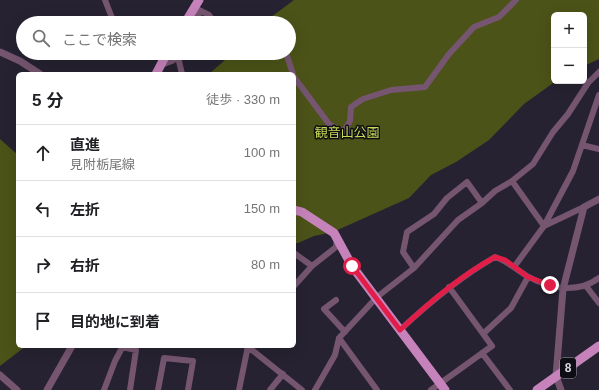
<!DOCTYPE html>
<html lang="ja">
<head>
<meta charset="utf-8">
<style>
  body { margin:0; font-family:Arial,"Noto Sans JP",sans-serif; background:#f6f6f6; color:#202124 }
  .controls { position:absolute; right:12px; top:12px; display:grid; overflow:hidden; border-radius:6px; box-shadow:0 4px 16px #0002 }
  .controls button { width:36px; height:36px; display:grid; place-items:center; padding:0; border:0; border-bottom:1px solid #e0e0e0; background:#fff; color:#202124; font:20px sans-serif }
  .stop { position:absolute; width:12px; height:12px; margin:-9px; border:3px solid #e11d48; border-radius:50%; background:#fff }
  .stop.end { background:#e11d48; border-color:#fff; box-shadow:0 1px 4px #0008 }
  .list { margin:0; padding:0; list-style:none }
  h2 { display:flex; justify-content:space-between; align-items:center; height:52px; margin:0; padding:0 16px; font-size:17px }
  h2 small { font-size:13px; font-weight:400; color:#757577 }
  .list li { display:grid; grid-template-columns:26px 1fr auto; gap:12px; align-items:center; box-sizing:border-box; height:56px; padding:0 16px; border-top:1px solid #e0e0e0 }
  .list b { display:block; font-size:15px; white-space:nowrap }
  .list p { margin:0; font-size:13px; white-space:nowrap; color:#757577 }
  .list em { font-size:13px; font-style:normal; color:#757577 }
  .icon { flex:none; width:22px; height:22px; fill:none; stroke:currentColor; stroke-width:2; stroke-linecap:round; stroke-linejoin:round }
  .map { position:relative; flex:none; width:599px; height:390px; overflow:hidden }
  .search { position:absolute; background:#fff; box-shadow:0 4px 16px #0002; left:16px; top:16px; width:280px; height:44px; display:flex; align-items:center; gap:10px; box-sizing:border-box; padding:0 14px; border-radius:22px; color:#757577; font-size:15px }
  .panel { position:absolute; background:#fff; box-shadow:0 4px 16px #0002; left:16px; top:72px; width:280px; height:276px; border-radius:6px }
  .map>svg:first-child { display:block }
  .green { fill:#4b5318 }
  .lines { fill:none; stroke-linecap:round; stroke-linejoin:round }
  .minor { stroke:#755570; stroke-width:6 }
  .tertiary { stroke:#755570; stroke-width:7 }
  .primary { stroke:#c683bb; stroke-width:9 }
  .route { stroke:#e11d48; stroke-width:5 }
  .labels { text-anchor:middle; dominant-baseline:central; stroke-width:3; stroke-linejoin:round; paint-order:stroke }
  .shield { fill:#0e0d13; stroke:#9b9aa2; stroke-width:1 }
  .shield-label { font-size:12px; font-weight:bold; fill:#d8d6e0 }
  .park-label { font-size:13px; fill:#c7db54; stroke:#0e0d13 }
</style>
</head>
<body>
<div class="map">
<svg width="599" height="390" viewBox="0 0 599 390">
  <rect width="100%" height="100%" fill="#262231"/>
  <path class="green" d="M294,0H599V59L584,66V15H554V81H556L524,104L489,140L456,162L431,175L409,198L333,232L314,236L298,243H294V74H209L233,53H289V23H263Z
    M0,139L18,155V346H26L0,366Z"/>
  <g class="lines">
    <path class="minor" d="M105,0L114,23
      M195,8L209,15L215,23
      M195,8L199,17V23
      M286,53L293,74
      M178,57L182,74
      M161,65L172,61L184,53
      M294,77L329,124L339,130L344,131L350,121L351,107L363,99L391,90L425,87L449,54L474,27L499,17L516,0
      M582,145L599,149
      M512,181L544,226L573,171L599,95
      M294,253L312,266
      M514,267L544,226L584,207
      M414,268L403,252L407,232L434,214L447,198L467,182L482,203
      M294,286L312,266L336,247L337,238
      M586,286L599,303
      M336,300L324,309L345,332
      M400,330C430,302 460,277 495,257C507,261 516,269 527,276C550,289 577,294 599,278
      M484,333L511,308L528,277
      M339,338L377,390
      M247,346L302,390
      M122,347L136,350L130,390
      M482,353L510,390
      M104,390L115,361L123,346
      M158,390L164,358L193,361L188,390
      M239,390L248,346
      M270,390L283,374
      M315,390L335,355L339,338L377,297L414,268L458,220L482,203L495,191L512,181L533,164L553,132L568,114L588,83L599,72
      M431,390L492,346L449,287"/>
    <path class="tertiary" d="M0,52L20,61L40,74
      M0,375L17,390
      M47,390L72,346
      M561,390L556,376L563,289L584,207L599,199"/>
    <path class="primary" d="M185,23L199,0
      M156,74L167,53
      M294,210L302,212L334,233L352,266L445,390
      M537,390L599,346"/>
  </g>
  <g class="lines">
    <path class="route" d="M352,266L400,330C430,302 459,277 495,257L505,260L528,277L550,285"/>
  </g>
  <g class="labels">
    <rect class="shield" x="560" y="358" width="16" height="20" rx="3"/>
    <g class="shield-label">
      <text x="568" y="368">8</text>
    </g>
    <g class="park-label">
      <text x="347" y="132">観音山公園</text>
    </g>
  </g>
</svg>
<div class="controls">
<button>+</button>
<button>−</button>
</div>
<div class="stop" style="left:352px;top:266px"></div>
<div class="stop end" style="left:550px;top:285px"></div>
<div class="search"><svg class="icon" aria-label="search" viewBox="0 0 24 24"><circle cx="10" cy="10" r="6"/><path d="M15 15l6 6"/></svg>ここで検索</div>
<section class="panel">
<h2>5 分<small>徒歩 · 330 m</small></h2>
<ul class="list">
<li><svg class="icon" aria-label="ahead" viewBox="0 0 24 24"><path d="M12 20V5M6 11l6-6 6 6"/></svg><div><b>直進</b><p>見附栃尾線</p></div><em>100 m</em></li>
<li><svg class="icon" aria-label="left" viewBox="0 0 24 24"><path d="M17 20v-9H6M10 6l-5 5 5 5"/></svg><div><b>左折</b></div><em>150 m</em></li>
<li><svg class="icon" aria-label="right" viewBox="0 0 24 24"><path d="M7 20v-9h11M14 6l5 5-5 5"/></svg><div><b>右折</b></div><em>80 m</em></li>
<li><svg class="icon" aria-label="arrive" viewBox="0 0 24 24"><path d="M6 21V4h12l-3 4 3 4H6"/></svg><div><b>目的地に到着</b></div></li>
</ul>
</section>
</div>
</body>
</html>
